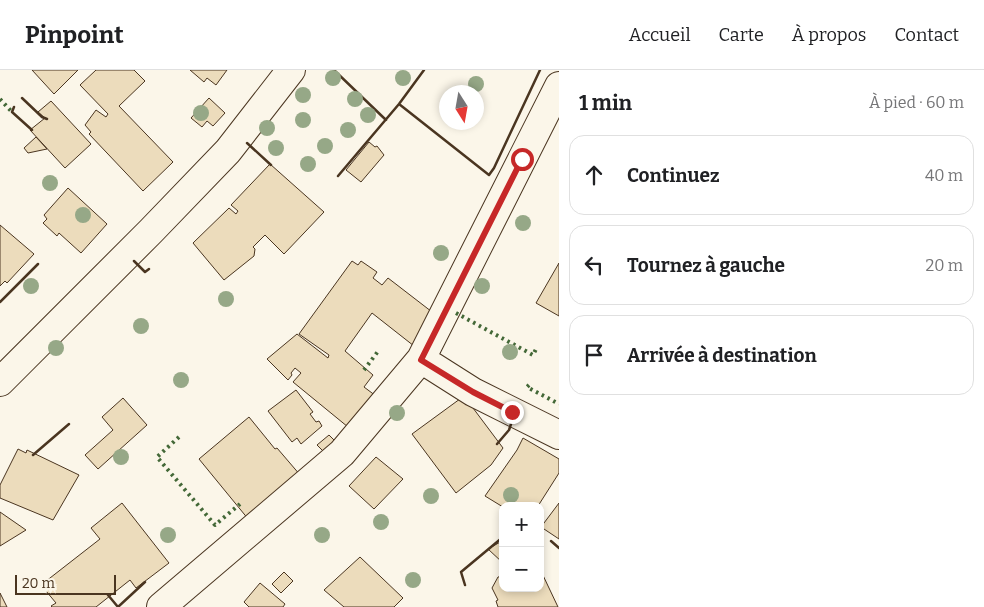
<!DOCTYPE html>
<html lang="fr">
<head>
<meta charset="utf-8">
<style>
  body { margin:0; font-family:Bitter,serif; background:#f2f2f2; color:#202124 }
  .controls { position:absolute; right:15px; bottom:15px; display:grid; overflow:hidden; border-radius:10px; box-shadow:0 2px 8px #0003 }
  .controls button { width:45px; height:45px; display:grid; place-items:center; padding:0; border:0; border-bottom:1px solid #e0e0e0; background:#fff; color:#202124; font:25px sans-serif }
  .compass { position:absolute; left:439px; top:15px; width:45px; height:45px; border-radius:50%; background:#fff; box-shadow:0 2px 8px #0003; rotate:169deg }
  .scale { position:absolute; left:15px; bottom:12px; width:101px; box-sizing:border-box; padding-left:5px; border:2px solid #4a3520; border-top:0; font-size:14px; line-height:18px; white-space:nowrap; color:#4a3520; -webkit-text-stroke:4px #fbf6e9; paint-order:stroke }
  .stop { position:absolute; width:15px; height:15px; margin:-11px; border:4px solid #c62828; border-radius:50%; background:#fff }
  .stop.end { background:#c62828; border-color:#fff; box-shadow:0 1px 5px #0008 }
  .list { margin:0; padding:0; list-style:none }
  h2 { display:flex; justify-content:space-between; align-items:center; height:65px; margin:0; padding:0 20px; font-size:21px }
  h2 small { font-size:16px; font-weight:400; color:#757577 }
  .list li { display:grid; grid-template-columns:32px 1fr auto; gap:15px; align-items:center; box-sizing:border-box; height:80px; margin:0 10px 10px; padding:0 10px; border:1px solid #e0e0e0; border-radius:15px }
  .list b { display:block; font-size:19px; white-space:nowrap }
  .list em { font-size:16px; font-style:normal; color:#757577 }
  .icon { flex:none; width:28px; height:28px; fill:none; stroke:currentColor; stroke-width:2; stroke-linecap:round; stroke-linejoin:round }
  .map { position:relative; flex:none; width:559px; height:537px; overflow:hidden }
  header { display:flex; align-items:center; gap:30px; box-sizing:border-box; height:70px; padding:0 25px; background:#fff; border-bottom:1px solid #e0e0e0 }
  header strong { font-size:24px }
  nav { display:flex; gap:28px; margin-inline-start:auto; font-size:18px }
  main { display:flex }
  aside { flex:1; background:#fff }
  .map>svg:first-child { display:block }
  .building { fill:#ecdcbc; stroke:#4a3520 }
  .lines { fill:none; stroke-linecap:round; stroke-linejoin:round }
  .minor-casing { stroke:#4a3520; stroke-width:30 }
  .minor { stroke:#fbf6e9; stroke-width:28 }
  .hedge { stroke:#436837; stroke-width:4; stroke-dasharray:2.5 4; stroke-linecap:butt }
  .wall { stroke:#4a3520; stroke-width:2.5 }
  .tree { fill:#96a887 }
  .route { stroke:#c62828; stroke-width:6 }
</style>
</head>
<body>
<header>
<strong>Pinpoint</strong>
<nav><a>Accueil</a><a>Carte</a><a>À propos</a><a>Contact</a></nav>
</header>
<main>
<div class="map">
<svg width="559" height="537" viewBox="0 0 559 537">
  <rect width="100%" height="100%" fill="#fbf6e9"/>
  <path class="building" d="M32,0H78L54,24Z
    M96,0H134L145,11L119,36L173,92L143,121L89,64L91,62L85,55L96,40L106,47L108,44L80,15Z
    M190,0H227L216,15L207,8L204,12Z
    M209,28L225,43L213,56L207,51L202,57L191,48Z
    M51,31L91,74L65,98L30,60L45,48L38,42Z
    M36,67L47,79L28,83L24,78Z
    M369,72L375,77L377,76L384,85L361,112L346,100Z
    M270,94L324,142L284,184L265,165L253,177L255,179L254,186L224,210L193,173L229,138L236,144L238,141L231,135Z
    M68,118L107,154L81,183L59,163L57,166L43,153L47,149L44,145Z
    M0,155L34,184L7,213L5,211L0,216Z
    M352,191L358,195L361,191L377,202L373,208L382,215L388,208L436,245L414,276L372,243L345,281L373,305L364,317L376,326L348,357L293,312L301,303L295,298L291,303L292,305L288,310L267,289L297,264L328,288L329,285L299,264Z
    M559,193V246L536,233Z
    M296,320L313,342L310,344L316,352L319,351L322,356L301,374L297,368L292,372L268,341Z
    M464,326L503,378L491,395L456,423L412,364Z
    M123,328L147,355L98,399L85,385L113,360L102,347Z
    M249,347L275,379L277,378L301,406L249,450L199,389Z
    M329,365L339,375L327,385L317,375Z
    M523,368L559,389V403L538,436H503V437L485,426L517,380Z
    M18,379L26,383L27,380L79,405L53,450L0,428V415Z
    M376,387L403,409L374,439L349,416Z
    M122,433L169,493L136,518L130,510L96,537H52L51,536L56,533L41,515L100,469L91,458Z
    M559,433V469L541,457Z
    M0,442L26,460L0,476Z
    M502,471H503V493L488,479Z
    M360,487L403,528L394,537H344L324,520Z
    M540,499L558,537H498L496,531L498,530L492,518L498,507L503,506V518H540Z
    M284,502L293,511L281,523L272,514Z
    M260,513L285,534L283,537H249L244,532Z
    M0,523L7,537H0Z"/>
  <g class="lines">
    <defs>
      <path id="minor" d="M421,289L473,322L559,365
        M0,312L151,161L228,81L291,0
        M161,537L342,383L421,289L559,16"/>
    </defs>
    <use href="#minor" class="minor-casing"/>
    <use href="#minor" class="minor"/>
    <path class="hedge" d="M0,29L12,42
      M456,243L533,285L536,279
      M364,300L379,280
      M529,315L527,317L559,334
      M179,367L157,387L215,455L240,434"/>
    <path class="wall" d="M334,0L386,50
      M22,28L42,47L47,49
      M399,34L489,105L494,98L540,0
      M14,37L12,42L32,60
      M247,73L271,95
      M338,106L399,34L424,0
      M134,191L145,202L149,199
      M0,232L38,194
      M497,374L509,360L511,354
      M33,385L69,354
      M551,471L559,478
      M465,515L461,502L503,467
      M108,525L118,537
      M118,537L145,512"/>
  </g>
  <g class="tree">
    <circle cx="333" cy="8" r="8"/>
    <circle cx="403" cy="8" r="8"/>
    <circle cx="476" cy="14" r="8"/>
    <circle cx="303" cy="25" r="8"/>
    <circle cx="355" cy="29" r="8"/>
    <circle cx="201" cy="43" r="8"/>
    <circle cx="368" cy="45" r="8"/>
    <circle cx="303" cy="50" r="8"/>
    <circle cx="267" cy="58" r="8"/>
    <circle cx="348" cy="60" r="8"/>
    <circle cx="325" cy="76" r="8"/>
    <circle cx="276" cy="78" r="8"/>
    <circle cx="308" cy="94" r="8"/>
    <circle cx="50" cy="113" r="8"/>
    <circle cx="83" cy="145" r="8"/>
    <circle cx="523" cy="153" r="8"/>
    <circle cx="441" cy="183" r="8"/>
    <circle cx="31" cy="216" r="8"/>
    <circle cx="482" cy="216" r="8"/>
    <circle cx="226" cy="229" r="8"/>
    <circle cx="141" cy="256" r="8"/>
    <circle cx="56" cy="278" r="8"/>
    <circle cx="510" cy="282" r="8"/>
    <circle cx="181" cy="310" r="8"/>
    <circle cx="397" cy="343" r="8"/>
    <circle cx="121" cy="387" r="8"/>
    <circle cx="511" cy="425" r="8"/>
    <circle cx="431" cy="426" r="8"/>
    <circle cx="381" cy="452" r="8"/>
    <circle cx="168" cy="465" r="8"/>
    <circle cx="322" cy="465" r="8"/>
    <circle cx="413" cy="510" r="8"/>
  </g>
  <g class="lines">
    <path class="route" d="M512,342L473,322L421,290L522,89"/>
  </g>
</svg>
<div class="controls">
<button>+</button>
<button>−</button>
</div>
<svg class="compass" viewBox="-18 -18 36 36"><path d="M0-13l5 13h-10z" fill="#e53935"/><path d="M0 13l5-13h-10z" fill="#757577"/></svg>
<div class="scale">20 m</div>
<div class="stop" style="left:522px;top:89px"></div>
<div class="stop end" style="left:512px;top:342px"></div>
</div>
<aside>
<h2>1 min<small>À pied · 60 m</small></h2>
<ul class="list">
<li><svg class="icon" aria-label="ahead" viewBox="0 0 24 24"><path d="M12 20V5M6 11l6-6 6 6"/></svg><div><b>Continuez</b></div><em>40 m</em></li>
<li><svg class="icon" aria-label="left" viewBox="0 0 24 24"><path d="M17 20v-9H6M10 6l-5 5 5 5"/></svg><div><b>Tournez à gauche</b></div><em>20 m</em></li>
<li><svg class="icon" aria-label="arrive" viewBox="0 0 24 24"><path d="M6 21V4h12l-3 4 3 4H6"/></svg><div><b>Arrivée à destination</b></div></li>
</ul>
</aside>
</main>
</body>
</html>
